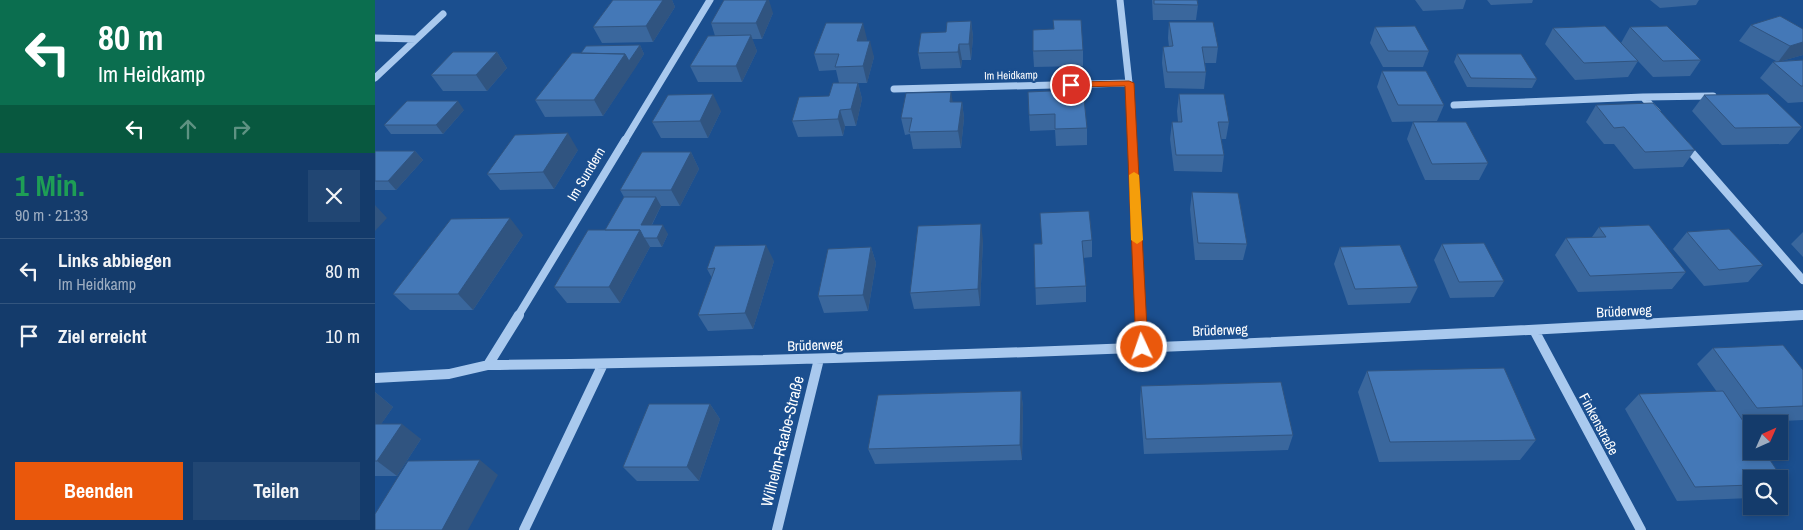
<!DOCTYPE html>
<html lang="de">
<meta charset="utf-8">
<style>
:root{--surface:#143b6b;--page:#214673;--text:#f1f3f6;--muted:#9dadc1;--line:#33557e;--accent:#ea580c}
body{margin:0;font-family:"Archivo Narrow",sans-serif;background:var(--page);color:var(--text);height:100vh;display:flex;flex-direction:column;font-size:19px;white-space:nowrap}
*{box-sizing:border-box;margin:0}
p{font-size:16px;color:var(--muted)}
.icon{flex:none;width:28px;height:28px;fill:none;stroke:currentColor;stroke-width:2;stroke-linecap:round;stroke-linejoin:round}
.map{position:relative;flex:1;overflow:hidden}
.drawer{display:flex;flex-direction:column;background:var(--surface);width:375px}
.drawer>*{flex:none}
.banner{background:#0b6e4f;color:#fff;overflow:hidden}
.needle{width:32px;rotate:45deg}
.fabs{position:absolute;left:1368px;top:415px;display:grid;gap:10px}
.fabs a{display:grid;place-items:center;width:45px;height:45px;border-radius:0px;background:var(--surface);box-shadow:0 2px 8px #0003,0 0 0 1px var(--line);font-size:25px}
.pin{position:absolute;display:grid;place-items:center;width:42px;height:42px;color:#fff;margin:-21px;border:2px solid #fff;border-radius:50%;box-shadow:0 1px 5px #0007}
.me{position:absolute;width:55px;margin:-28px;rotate:357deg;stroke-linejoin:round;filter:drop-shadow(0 0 4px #0008)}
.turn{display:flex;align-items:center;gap:18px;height:105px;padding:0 15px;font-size:22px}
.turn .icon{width:65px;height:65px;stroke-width:2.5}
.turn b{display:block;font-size:35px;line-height:42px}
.lanes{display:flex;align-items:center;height:48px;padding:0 15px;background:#0003;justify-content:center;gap:25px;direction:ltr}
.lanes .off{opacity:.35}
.round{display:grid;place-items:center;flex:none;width:52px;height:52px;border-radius:0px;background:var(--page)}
.overview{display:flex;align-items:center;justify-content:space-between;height:85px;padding:0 15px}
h1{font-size:30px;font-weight:700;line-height:38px;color:#1e9e55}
.button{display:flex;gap:10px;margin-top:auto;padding:10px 15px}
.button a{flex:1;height:58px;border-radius:0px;background:var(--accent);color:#fff;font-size:20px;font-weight:700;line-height:58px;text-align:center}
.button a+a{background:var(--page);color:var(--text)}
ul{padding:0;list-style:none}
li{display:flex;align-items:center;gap:15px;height:65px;padding:0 15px;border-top:1px solid var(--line)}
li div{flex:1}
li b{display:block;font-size:19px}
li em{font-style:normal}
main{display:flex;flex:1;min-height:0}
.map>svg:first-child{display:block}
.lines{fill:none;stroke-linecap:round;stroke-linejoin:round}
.minor-far2{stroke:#a9c9ee;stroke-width:7}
.minor-far1{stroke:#a9c9ee;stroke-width:8}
.minor{stroke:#a9c9ee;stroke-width:10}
.wall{fill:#3a679d}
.shaded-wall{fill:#305480}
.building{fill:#4478b7;stroke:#305480}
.route{fill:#ea580c;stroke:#983908}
.slow{fill:#f59e0b}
.labels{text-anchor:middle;stroke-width:5;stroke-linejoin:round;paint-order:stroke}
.far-street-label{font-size:11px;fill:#fff;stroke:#1b4f8f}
.street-label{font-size:14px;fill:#fff;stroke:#1b4f8f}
.near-street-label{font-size:16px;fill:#fff;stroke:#1b4f8f}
</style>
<main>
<section class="drawer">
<div class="banner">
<div class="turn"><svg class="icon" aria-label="left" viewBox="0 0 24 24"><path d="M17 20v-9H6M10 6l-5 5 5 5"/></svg><div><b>80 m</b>Im Heidkamp</div></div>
<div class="lanes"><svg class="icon" aria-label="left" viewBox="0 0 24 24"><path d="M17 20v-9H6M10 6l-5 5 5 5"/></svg><svg class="icon off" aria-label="ahead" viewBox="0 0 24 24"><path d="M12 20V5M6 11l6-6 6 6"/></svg><svg class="icon off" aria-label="right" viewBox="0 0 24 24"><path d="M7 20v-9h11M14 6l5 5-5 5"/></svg></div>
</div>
<div class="overview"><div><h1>1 Min.</h1><p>90 m · 21:33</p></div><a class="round"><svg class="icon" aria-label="close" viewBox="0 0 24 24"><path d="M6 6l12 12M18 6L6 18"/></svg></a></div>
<ul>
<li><svg class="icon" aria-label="left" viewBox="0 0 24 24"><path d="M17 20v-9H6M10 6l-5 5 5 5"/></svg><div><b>Links abbiegen</b><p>Im Heidkamp</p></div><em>80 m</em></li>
<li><svg class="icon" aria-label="arrive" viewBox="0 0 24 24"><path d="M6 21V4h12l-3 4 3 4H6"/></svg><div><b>Ziel erreicht</b></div><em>10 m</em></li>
</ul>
<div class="button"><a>Beenden</a><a>Teilen</a></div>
</section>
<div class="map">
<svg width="1428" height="530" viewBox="0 0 1428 530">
<rect width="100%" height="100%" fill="#1b4f8f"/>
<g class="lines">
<path class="minor-far2" d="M745,0L754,83L757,142
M0,38L41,39
M0,78L68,14
M519,89L754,83
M1268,97L1338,96
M1079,105L1268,97L1282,112
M249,142L335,0"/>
<path class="minor-far1" d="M757,140L765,316
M1310,145L1428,280
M143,316L250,140
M1414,316L1428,315"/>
<path class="minor" d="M765,315L767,347
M1159,330L1266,530
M113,365L144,315
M0,378L74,374L113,365C552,360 990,340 1428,315
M149,530L228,364
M402,530L444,359"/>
</g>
<path class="wall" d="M238,0H297L300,7L278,42L227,43L218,27Z
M777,0H822L823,5L821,20H778Z
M1040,0H1091L1088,9L1048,11Z
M1112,0H1158L1157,3L1116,5Z
M1275,0H1324L1321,5L1285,8Z
M398,13L387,39H377L382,51L367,82H323L315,66L340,36L336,23Z
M596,21L598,37L596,60H587L586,68L546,69L543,53L571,32Z
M794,22L843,47L841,63H830L831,72L829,89L790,88L787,63L788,47H794L793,38Z
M1376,25L1428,29V55L1406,61L1428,60V102L1413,103L1385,78L1398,62L1401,61L1364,41Z
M1000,27L1054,51L1048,67H1008L995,43Z
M1255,27L1326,60L1315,76L1278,77L1263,61L1253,77L1200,80L1170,44L1178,28L1246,43Z
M492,39L491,41L499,57L492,83H483L487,99L481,126H470L468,136L423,137L417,121L454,96L464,83L461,70L444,71L439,54Z
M265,45L269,54L228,116L170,117L160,100L206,53Z
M708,50V66L659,67L658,51Z
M122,52L132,68L112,91H68L56,75Z
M1082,54L1162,79L1157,88L1092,87L1079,62Z
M1007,71L1069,105L1062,121L1017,122L1002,87Z
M804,94L854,122L851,139H846L849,155L847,172L799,171L795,139L797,122H803L802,111Z
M1329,95L1427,127L1413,144L1347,145L1317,111Z
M696,99L712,128V145L681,146L680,130L655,131L654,115Z
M578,102H587L589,118L586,148L538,149L535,134L530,135L526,118Z
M1221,105L1320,150L1308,167L1259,169L1239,144H1229L1211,122Z
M89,110L68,134H16L9,125Z
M346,111L333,138H286L277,122Z
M1038,122L1113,163L1104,180H1050L1032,139Z
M203,150L179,189L125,190L112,174Z
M0,151H40L48,160L21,190H0Z
M316,152L324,169L305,206H286L277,225L293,234L287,247H275L245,303H192L179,287L230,230L249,197L245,190Z
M817,192L872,244L868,260H820L815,209Z
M1224,227L1311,272L1297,289L1203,292L1180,255L1191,238L1217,237Z
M1312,232L1388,265L1373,282L1329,286L1298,249Z
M1428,232V257L1416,244Z
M148,235L98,310H35L18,294Z
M608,240L605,306L539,309L535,293Z
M717,240V257L708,258L711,286V302L661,305L659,244Z
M1067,244L1129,281L1119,297L1075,298L1059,260Z
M496,247L501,263L493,311L449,313L443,296Z
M965,247L1043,287L1035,303L973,305L959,264Z
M399,261L378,329L333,331L323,315L337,278L332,269Z
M1338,348L1428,370V420L1370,423L1411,484L1404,489V479H1376V498L1302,501L1250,409L1264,394L1342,392L1322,364Z
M992,371L1161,440L1145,460L1004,462L983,392Z
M766,386L918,435L913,450L769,454L765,401Z
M646,391L648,407L647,460L500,464L493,449Z
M0,392L18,407L6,424L46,439L22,476H0Z
M335,404L345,419L324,481H262L248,467Z"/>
<path class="shaded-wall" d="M288,0H297L300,7L278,42L271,26Z
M392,0H394L398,13L387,39L381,23Z
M596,21L598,37L596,60L594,44Z
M488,23L492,39L486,57L482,41Z
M376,35L382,51L367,82L361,66Z
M495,41L499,57L492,83L488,66Z
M1428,42V55L1403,62L1415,46Z
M584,44L587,60L586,68L583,52Z
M265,45L269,54L259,70L254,61Z
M122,52L132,68L112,91L101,75Z
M250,54L259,70L228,116L219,100Z
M483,83L487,99L481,126L476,109Z
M576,92L579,108L575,102Z
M338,94L346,111L333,138L325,121Z
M83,101L89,110L68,134L61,125Z
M587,102L589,118L586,148L583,131Z
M465,110L470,126L468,136L463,119Z
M193,133L203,150L179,189L168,172Z
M40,151L48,160L21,190L13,181Z
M316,152L324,169L305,206L296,190Z
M281,197L286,206L272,234L266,225Z
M0,205L12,218L0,231Z
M135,218L148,235L98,310L83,294Z
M606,224L608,240L605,306L603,289Z
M288,225L293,234L287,247L282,238Z
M265,230L275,247L245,303L234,287Z
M391,245L399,261L378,329L370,313Z
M496,247L501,263L493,311L488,295Z
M646,391L648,407L647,460L645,445Z
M0,392L18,407L0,433Z
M335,404L345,419L324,481L312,467Z
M27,424L46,439L22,476L2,461Z
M105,460L123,475L93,530H67Z"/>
<path class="building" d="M238,0H288L271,26L218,27Z
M349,0H392L381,23H336Z
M779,0H822L823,5L779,4Z
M1405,16L1428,29V42L1415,46L1376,25Z
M678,20H706L708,50L658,51V30L679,29Z
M596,21L594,44H584L583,52L543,53L546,33L571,32L572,22Z
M794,22H838L843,47H827L831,72H792L788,47L798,46Z
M451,23H488L482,41H495L488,66L460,67L464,54H439Z
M1040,26L1054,51H1013L1000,27Z
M1230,26L1263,61L1209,63L1178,28Z
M1292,26L1326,60L1288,61L1255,27Z
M376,35L361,66H315L333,36Z
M265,45L254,61L250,54L206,53L211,46Z
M78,52H122L101,75H56Z
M197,53L250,54L219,100H160Z
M1082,54H1146L1162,79L1096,78Z
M1428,60V86H1426L1398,62Z
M1007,71H1051L1069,105H1023Z
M458,83H483L476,109L465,110L463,119L417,121L424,97L454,96Z
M696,90V99H709L712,128L680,129V114L654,115L653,92Z
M576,92L575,102H587L583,131L534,132L537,118H526L531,93Z
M338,94L325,121L277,122L293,95Z
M804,94H849L854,122H843L849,155H801L797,122H807Z
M1393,94L1427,127L1360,128L1329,95Z
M32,101H83L61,125H9Z
M1278,103L1320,150L1270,152L1249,127L1239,128L1221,105Z
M1038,122H1091L1113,163L1057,164Z
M193,133L168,172L112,174L140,135Z
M0,151H40L13,181H0Z
M267,152H316L296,190H245Z
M817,192L863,193L872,244L823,243Z
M249,197H281L266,225H288L282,238H269L265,230H230Z
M714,211L717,240L707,241L711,286L660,288L659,244H667L665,213Z
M135,218L83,294H18L76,219Z
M606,224L603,289L535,293L543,226Z
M1274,225L1311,272L1215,276L1191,238L1231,237L1224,227Z
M1354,229L1388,265L1344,270L1312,232Z
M213,230H265L234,287H179Z
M1109,243L1129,281L1084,282L1067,244Z
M391,245L370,313L323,315L340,268L332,269L340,246Z
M1025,245L1043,287L980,289L965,247Z
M496,247L488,295L443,296L453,249Z
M1408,345L1428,370V406L1382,408L1338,348Z
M1129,368L1161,440L1015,442L992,371Z
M906,382L918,435L771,439L766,386Z
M646,391L645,445L493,449L503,395Z
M1348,391L1376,433V451H1389L1411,484H1404V479H1376V485L1320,487L1264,394Z
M274,404H335L312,467H248Z
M0,424H27L2,461H0Z
M105,460L67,530H0V514L33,461Z"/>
<path class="route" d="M754,81L759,83L773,347L772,351H763L761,347L750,86L696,87L691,85L696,82Z"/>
<path class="slow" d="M759,172L764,175L768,240L762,244L756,240L754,175Z"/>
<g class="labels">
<g class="far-street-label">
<text transform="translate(636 75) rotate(-1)" y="4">Im Heidkamp</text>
</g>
<g class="street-label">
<text transform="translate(211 174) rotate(-59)" y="5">Im Sundern</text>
<text transform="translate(1249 311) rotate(-3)" y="5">Brüderweg</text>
<text transform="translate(845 330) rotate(-2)" y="5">Brüderweg</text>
<text transform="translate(440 345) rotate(-2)" y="5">Brüderweg</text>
<text transform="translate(1224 424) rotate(62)" y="5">Finkenstraße</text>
</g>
<g class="near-street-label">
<text transform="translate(407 441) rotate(-76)" y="6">Wilhelm-Raabe-Straße</text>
</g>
</g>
</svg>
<div class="fabs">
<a><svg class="needle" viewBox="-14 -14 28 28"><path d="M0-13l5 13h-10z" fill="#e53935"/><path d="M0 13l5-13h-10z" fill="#9dadc1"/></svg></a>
<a><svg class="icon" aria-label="search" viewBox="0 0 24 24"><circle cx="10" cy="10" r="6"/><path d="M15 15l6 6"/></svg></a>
</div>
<div class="pin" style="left:696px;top:85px;background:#d93025"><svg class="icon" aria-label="arrive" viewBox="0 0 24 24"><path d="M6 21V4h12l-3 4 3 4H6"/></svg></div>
<svg class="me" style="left:767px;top:347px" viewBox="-20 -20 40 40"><circle r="17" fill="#ea580c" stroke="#fff" stroke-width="3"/><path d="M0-11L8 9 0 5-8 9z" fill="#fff"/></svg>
</div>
</main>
